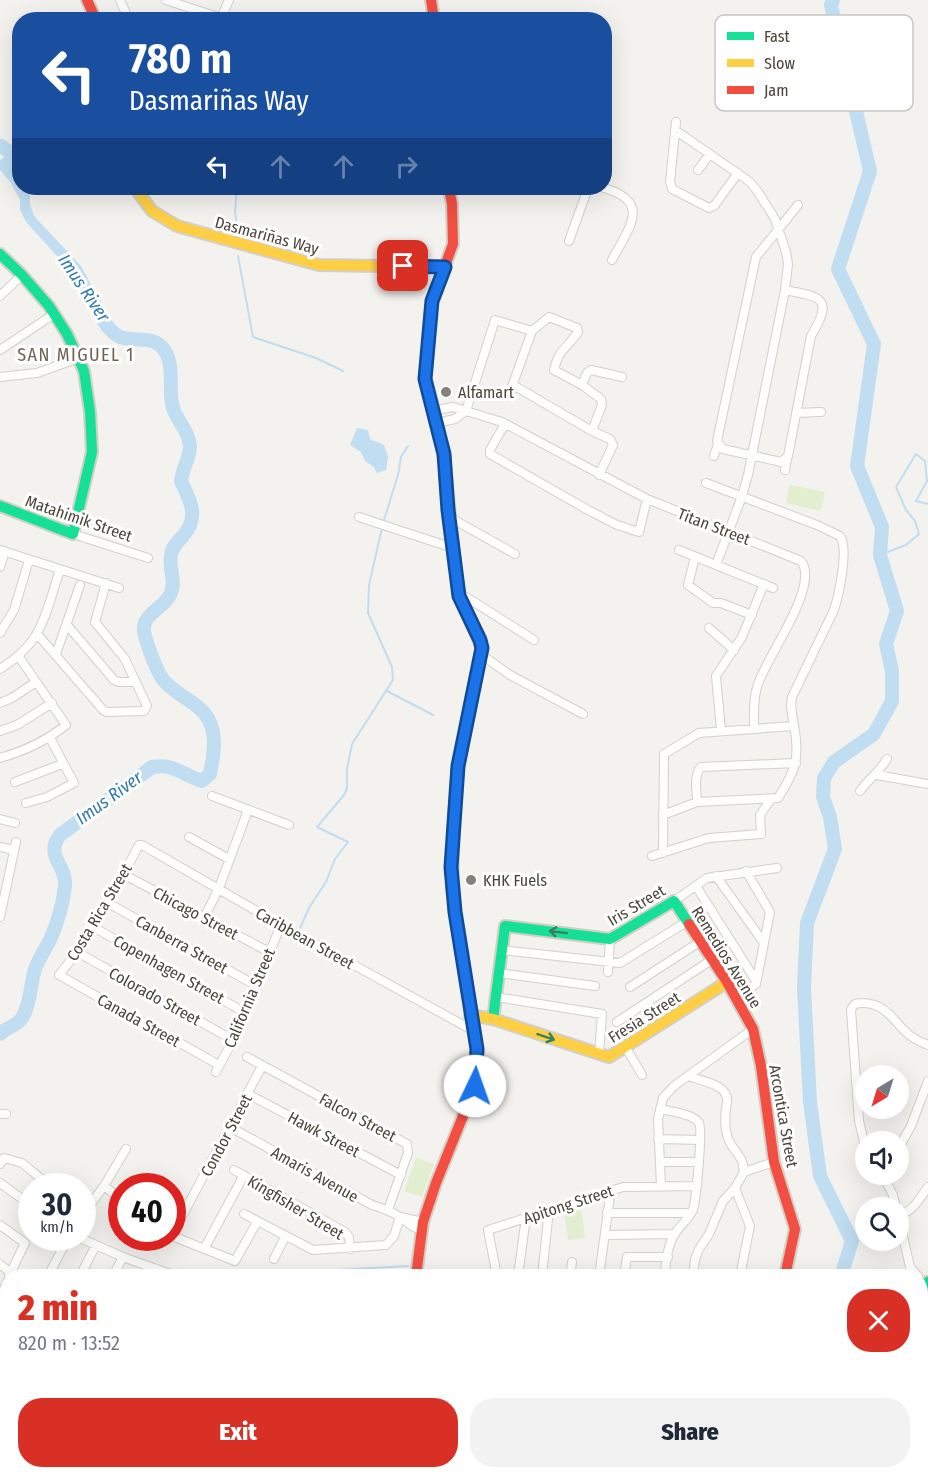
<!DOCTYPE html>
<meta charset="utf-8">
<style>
:root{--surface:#fff;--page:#f2f2f3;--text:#1f2937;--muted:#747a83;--accent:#d93025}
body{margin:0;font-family:"Fira Sans Condensed",sans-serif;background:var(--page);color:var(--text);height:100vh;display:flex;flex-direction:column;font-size:22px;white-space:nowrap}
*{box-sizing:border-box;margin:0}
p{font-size:20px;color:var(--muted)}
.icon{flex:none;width:33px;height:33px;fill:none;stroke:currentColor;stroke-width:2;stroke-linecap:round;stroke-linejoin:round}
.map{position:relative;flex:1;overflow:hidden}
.panel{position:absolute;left:0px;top:1269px;width:928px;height:210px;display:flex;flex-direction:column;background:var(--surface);border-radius:24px 24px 0 0;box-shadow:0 6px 24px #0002}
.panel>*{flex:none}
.guide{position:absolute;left:12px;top:12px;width:600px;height:183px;border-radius:24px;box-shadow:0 6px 24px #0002;background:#1a4fa0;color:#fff;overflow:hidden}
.needle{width:39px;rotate:218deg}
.fabs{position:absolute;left:855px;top:1065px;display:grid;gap:12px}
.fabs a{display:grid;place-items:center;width:54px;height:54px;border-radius:50%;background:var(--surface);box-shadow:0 6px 24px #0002;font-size:30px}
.speed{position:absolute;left:18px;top:1173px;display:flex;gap:12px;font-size:30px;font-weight:700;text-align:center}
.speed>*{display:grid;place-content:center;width:78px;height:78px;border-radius:50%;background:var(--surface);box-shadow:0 6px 24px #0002;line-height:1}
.speed small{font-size:15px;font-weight:400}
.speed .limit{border:9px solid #d22;background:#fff;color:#111}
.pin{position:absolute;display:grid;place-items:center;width:51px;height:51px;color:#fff;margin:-26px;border-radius:12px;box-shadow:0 3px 9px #0006}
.me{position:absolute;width:66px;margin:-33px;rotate:3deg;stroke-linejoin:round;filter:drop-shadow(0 0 4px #0008)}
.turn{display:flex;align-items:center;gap:21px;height:126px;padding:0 18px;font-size:27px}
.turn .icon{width:78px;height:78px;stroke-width:2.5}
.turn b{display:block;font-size:42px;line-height:51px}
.lanes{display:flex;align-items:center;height:57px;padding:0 18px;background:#0003;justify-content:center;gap:30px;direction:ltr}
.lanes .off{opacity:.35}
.round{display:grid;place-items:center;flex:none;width:63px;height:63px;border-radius:24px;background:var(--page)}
.headline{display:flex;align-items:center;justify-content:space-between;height:102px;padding:0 18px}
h1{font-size:36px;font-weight:800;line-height:45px;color:var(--accent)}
.cta{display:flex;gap:12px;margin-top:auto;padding:12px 18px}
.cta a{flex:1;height:69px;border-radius:24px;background:var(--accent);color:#fff;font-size:24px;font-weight:800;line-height:69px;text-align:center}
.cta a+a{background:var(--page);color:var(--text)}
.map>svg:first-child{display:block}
.green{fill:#e1eecf}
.water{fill:#c0ddf1}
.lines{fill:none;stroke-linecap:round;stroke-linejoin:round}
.stream{stroke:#c0ddf1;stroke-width:2}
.river{stroke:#c0ddf1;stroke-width:14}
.street-casing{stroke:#d2d0cb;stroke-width:10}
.fast-casing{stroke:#d3cfc5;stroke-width:14}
.slow-casing{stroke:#d3cfc5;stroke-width:14}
.jam-casing{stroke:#d3cfc5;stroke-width:14}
.street{stroke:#fdfdfc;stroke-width:8}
.fast{stroke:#16e098;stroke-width:10}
.slow{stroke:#ffcf43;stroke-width:10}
.jam{stroke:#f24e42;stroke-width:10}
.oneway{stroke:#36825f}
.route-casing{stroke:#114b97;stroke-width:15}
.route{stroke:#1a73e8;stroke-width:10}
.poi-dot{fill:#868178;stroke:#fff;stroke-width:2}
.labels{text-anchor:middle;stroke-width:6;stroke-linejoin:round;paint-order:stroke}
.street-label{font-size:16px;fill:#4b4439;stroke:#fff}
.poi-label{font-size:16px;fill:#4b4439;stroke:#fff;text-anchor:start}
.water-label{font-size:18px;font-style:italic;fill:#2e7ab2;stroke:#fff}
.neighbourhood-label{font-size:18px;letter-spacing:1.5px;fill:#6e6250;stroke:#fff}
.key{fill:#fff;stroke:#c9c7c4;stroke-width:1.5}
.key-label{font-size:16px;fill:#4b4439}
</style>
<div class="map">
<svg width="928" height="1479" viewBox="0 0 928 1479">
<rect width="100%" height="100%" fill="#f4f2ee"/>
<path class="green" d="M790,485L825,492L821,511L786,503Z
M416,1158L434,1164L422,1197L404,1191Z
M581,1209L585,1238L568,1240L564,1212Z"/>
<path class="water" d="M19,148L20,188H30V205L34,216L81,266L103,308L93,310L69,269L26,222L20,210V200L11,183L0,170V160Z
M357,428L368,430L370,439L384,445L388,457L386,470L377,473L374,467L365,461L361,452L350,445Z"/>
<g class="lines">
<path class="stream" d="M237,188L235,212L238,232
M238,256L253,337L316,358L343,371
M384,520L398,475L401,457L408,446
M880,555L906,545L919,534L915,521L906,510L896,487L916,454L925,461L927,481L916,501L928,504
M387,691L433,715
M300,928L310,906L326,882L335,859L348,842L317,827L344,795L347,788V769L352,744L393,680L392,667L368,613L369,585L382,528
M245,1276V1275L408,1266"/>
<path class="river" d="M833,0L831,5L870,171L838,269L874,344L857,466L882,527L880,555L897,611L886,644L892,671V701L874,734L834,762L824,778L823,797L830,817L835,849L807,923L804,988L810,1102L820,1176L852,1241L841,1276
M1,146L11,153L20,169
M0,1034C7,1027 17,1026 22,1018C31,1003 30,985 35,969C39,959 45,949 50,940C57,924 63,904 65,886C67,865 44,856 60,835L152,767C174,763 182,775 202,781L210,774C215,750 219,724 198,707C187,698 174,692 165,682C157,674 146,642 144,631C142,614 164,608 170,595C177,582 168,568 171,555C172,547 178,541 183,536C200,517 190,500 181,481C182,469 190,458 190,446C189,431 177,421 173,408C167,389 177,362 161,346C150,335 131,343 118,336C104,328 97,307 90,294
M857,1479L859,1472"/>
<defs>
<path id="street" d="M120,0L129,20
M166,0L221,18
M220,20L229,0
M676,122L670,182L672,189L709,208L714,206L738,173
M675,130L750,182L758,192L775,219L786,252L788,264L785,290L748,475L742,496L716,565
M698,170L710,154
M604,188C653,202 628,229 612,260
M569,241L588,188
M785,290C820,297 835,297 811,336L788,456L781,462L723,449L717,441L756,257L798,205
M0,296L22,275
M0,350L54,314
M0,377L37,373L79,358
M513,385L592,431L610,439L613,445L599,475
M582,385L587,373L591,370L622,377
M510,392L532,331L549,317L577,328L578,332C567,349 559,348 554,370L582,385L601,399L602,405L592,431
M432,411L453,407L502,422L647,499L801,561C821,586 764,660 757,687C753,700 754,715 754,729
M796,413L821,412
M436,423L455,419L466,411L495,320L532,331
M505,424L490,450V454L588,510L617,525L639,532L647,499
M714,456L718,444
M785,470L787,458
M359,517L453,548
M449,517L515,554
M73,534L148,558
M0,550L119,588
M679,550L773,588
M695,557L688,585L713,603H721L752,615
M0,567L5,551
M458,592L534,640
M67,625L114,680L119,682H136
M709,628L734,650
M0,633L14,610L29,560
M38,635L103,710L107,712L144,711L147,706L125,659L95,622L106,583
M56,654L80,585
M482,655L510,675L583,714
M0,669C44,642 44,616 60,570
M0,703L12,698L36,682
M721,730L716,676L742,637L764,584
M0,731L17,725L52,703
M0,758C25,751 46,741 66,725L19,657
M877,775L928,784
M15,782L62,764
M860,791C869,779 879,772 887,759
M212,796L289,825
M697,802C697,791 693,776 701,767L796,763
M26,803L47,797L74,783L50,738
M663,815L697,802L778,798C796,770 800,759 794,725C792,714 790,708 792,697L834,610C839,595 849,548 840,536L817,525L706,483
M0,819L15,823
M189,837L229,859
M0,847L14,850
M663,853L664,754L699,733L794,726
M652,856L709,838L761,834L760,815L771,799
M123,874L269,952
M716,876L764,943
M696,886L756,981
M674,901L707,878L777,868
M108,903L255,985
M0,917L16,842
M204,918L219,888L248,810
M93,927L244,1012
M502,950L620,963L688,921
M77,952L233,1040
M608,972L610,939
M499,973L595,986
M630,987L701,941
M496,997L602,1014L599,1054
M737,998L756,984L770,912L746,871
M617,1022L713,959
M626,1048L642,1075
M247,1057L407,1144L408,1153L388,1210
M219,1065L59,975L77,952L108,903L139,845H142L281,925L474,1031
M216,1072L233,1040L281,925
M688,1076C701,1081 729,1084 727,1102C725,1113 724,1124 727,1135C729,1145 736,1150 741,1159C743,1162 743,1168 744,1172L735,1188L723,1201L709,1234L699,1249L695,1259L693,1276
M248,1094L401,1175
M660,1109C669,1111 694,1114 699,1123C703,1131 696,1200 693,1210C689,1218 681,1225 676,1232C668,1243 665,1263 665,1276
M0,1114H6
M230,1127L372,1205C382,1208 391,1211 400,1217C408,1223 411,1227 421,1230
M658,1139L700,1140
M898,1149L911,1126L928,1081
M866,1150L859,1121L851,1010C854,1004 855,1003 862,1003C885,1003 892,1019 907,1033C913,1039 921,1042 928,1045
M661,1162H698
M0,1164L4,1158L22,1163L50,1186
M234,1170L345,1232L349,1237L350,1249
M744,1172L774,1162
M882,1174L893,1195L896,1208
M0,1183L32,1206
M61,1186L64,1183
M104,1186L122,1200
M661,1186L658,1119L663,1098L674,1086L753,1029
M735,1188L750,1226L740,1276
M607,1213H691
M244,1214L313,1250L386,1245L394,1236L400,1217
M898,1215L910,1267L918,1276
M899,1215C914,1211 919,1199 928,1187
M82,1216L104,1186L126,1149
M400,1217L423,1222
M0,1225L25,1243L9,1276
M172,1235L262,1066
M605,1235L674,1234
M172,1236L235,1261L257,1222
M80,1238L123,1257L176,1276
M204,1249L244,1175
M274,1259L285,1237
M0,1264L11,1273
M48,1276L68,1238
M80,1276L96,1245
M113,1276L123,1257
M152,1276L157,1269
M497,1276L488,1230L623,1187L697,1186
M518,1276L526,1217
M542,1276L549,1210
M570,1276L572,1262
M599,1276L611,1190
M624,1276L627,1257H668
M0,1297L8,1281
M8,1354L1,1367L8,1374
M921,1356H928
M921,1403L928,1368
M0,1411L8,1418
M0,1456L8,1463
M330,1472L340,1479
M593,1472L619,1479
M746,1472L764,1478
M481,1476L482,1472
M17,1479L20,1472
M904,1479L906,1472"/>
<path id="fast" d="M0,254L22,275L49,306L67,334L84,371L90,412L92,452L73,534L0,506
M453,546L459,596L482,648L458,767L454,817
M493,1019L505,926L610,939L674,901L689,924
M921,1291L928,1282
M761,1479L767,1472
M773,1479L779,1472"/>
<path id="slow" d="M135,188L152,211L177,226L319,265L445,267
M470,1015L493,1019L609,1057L727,982
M921,1305L928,1297"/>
<path id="jam" d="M87,0L96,20
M431,0L434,20
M449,188L452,204L453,244L432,301L425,379L444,454L453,546
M689,924L727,982L753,1029L761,1066L774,1162L795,1229L785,1276
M416,1276L423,1222L436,1183L475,1086L477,1049L452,888L454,817
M298,1479L305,1472"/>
</defs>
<use href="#street" class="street-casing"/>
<use href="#fast" class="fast-casing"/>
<use href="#slow" class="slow-casing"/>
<use href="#jam" class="jam-casing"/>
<use href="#street" class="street"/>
<use href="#fast" class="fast"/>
<use href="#slow" class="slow"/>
<use href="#jam" class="jam"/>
</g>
<defs><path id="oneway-shaft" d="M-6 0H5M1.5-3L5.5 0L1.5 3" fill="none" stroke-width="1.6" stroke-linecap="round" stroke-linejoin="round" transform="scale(1.5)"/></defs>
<g class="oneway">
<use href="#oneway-shaft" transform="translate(558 932) rotate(-173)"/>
<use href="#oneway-shaft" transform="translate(546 1037) rotate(19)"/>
</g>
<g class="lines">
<defs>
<path id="route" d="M403,266L445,267L432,301L425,379L444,454L448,510L459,596L480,640L482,648L458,766L451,867L455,912L477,1049L475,1086"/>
</defs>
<use href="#route" class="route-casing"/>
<use href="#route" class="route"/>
</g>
<g class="poi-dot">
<circle cx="446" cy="392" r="6"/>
<circle cx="471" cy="880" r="6"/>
</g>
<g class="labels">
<g class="street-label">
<text transform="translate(267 235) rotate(15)" y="6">Dasmariñas Way</text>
<text transform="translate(79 518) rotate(19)" y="6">Matahimik Street</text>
<text transform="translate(714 526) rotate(21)" y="6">Titan Street</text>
<text transform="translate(636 905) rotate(-31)" y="6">Iris Street</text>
<text transform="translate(99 912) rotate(-59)" y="6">Costa Rica Street</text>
<text transform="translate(196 913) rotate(28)" y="6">Chicago Street</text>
<text transform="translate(305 938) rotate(29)" y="6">Caribbean Street</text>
<text transform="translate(182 944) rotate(29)" y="6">Canberra Street</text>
<text transform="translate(727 957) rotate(58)" y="6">Remedios Avenue</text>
<text transform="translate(169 969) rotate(29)" y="6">Copenhagen Street</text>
<text transform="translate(155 996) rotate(29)" y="6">Colorado Street</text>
<text transform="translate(249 998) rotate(-67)" y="6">California Street</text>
<text transform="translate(644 1017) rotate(-32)" y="6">Fresia Street</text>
<text transform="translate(139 1020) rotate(29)" y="6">Canada Street</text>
<text transform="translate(784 1116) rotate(80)" y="6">Arcontica Street</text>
<text transform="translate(358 1117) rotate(28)" y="6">Falcon Street</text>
<text transform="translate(324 1134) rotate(28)" y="6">Hawk Street</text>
<text transform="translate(226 1135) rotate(-62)" y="6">Condor Street</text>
<text transform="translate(315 1174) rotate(29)" y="6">Amaris Avenue</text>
<text transform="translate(568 1204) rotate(-18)" y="6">Apitong Street</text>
<text transform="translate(296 1207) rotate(31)" y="6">Kingfisher Street</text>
</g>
<g class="poi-label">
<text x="458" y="398">Alfamart</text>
<text x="483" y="886">KHK Fuels</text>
</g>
<g class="water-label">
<text transform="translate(84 288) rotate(56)" y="6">Imus River</text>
<text transform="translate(109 798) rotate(-36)" y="6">Imus River</text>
</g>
<g class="neighbourhood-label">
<text x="76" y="361">SAN MIGUEL 1</text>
</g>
</g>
<rect x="715" y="15" width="198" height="96" rx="9" class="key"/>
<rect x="727" y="32" width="27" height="8" fill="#16e098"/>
<rect x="727" y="59" width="27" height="8" fill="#ffcf43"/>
<rect x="727" y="86" width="27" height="8" fill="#f24e42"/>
<g class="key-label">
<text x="764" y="42">Fast</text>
<text x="764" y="69">Slow</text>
<text x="764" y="96">Jam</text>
</g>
</svg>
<div class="fabs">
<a><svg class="needle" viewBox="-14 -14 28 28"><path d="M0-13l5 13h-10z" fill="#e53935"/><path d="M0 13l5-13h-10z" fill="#747a83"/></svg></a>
<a><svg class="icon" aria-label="sound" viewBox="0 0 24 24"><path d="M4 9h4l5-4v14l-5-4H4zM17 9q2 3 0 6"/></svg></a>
<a><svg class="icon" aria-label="search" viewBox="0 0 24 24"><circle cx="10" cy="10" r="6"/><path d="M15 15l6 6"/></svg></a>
</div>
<div class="speed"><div>30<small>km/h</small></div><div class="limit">40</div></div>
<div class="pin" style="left:403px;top:266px;background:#d93025"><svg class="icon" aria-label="arrive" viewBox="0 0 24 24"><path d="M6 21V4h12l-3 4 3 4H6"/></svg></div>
<svg class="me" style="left:475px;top:1086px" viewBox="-20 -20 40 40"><circle r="19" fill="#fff"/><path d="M0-13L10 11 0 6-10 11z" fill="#1a73e8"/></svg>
<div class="guide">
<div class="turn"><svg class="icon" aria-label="left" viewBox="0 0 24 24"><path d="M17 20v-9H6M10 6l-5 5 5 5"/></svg><div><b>780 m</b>Dasmariñas Way</div></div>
<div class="lanes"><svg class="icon" aria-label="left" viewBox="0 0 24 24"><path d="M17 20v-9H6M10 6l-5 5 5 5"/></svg><svg class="icon off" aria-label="ahead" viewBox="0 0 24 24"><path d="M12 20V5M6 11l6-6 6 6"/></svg><svg class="icon off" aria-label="ahead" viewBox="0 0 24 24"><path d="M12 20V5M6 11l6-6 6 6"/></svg><svg class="icon off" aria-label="right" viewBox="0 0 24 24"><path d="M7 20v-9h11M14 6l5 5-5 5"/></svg></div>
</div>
<section class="panel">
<div class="headline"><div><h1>2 min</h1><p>820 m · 13:52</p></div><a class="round" style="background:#d93025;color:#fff"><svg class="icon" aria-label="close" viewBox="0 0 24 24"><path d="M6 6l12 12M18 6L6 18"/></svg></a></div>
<div class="cta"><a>Exit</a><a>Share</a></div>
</section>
</div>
